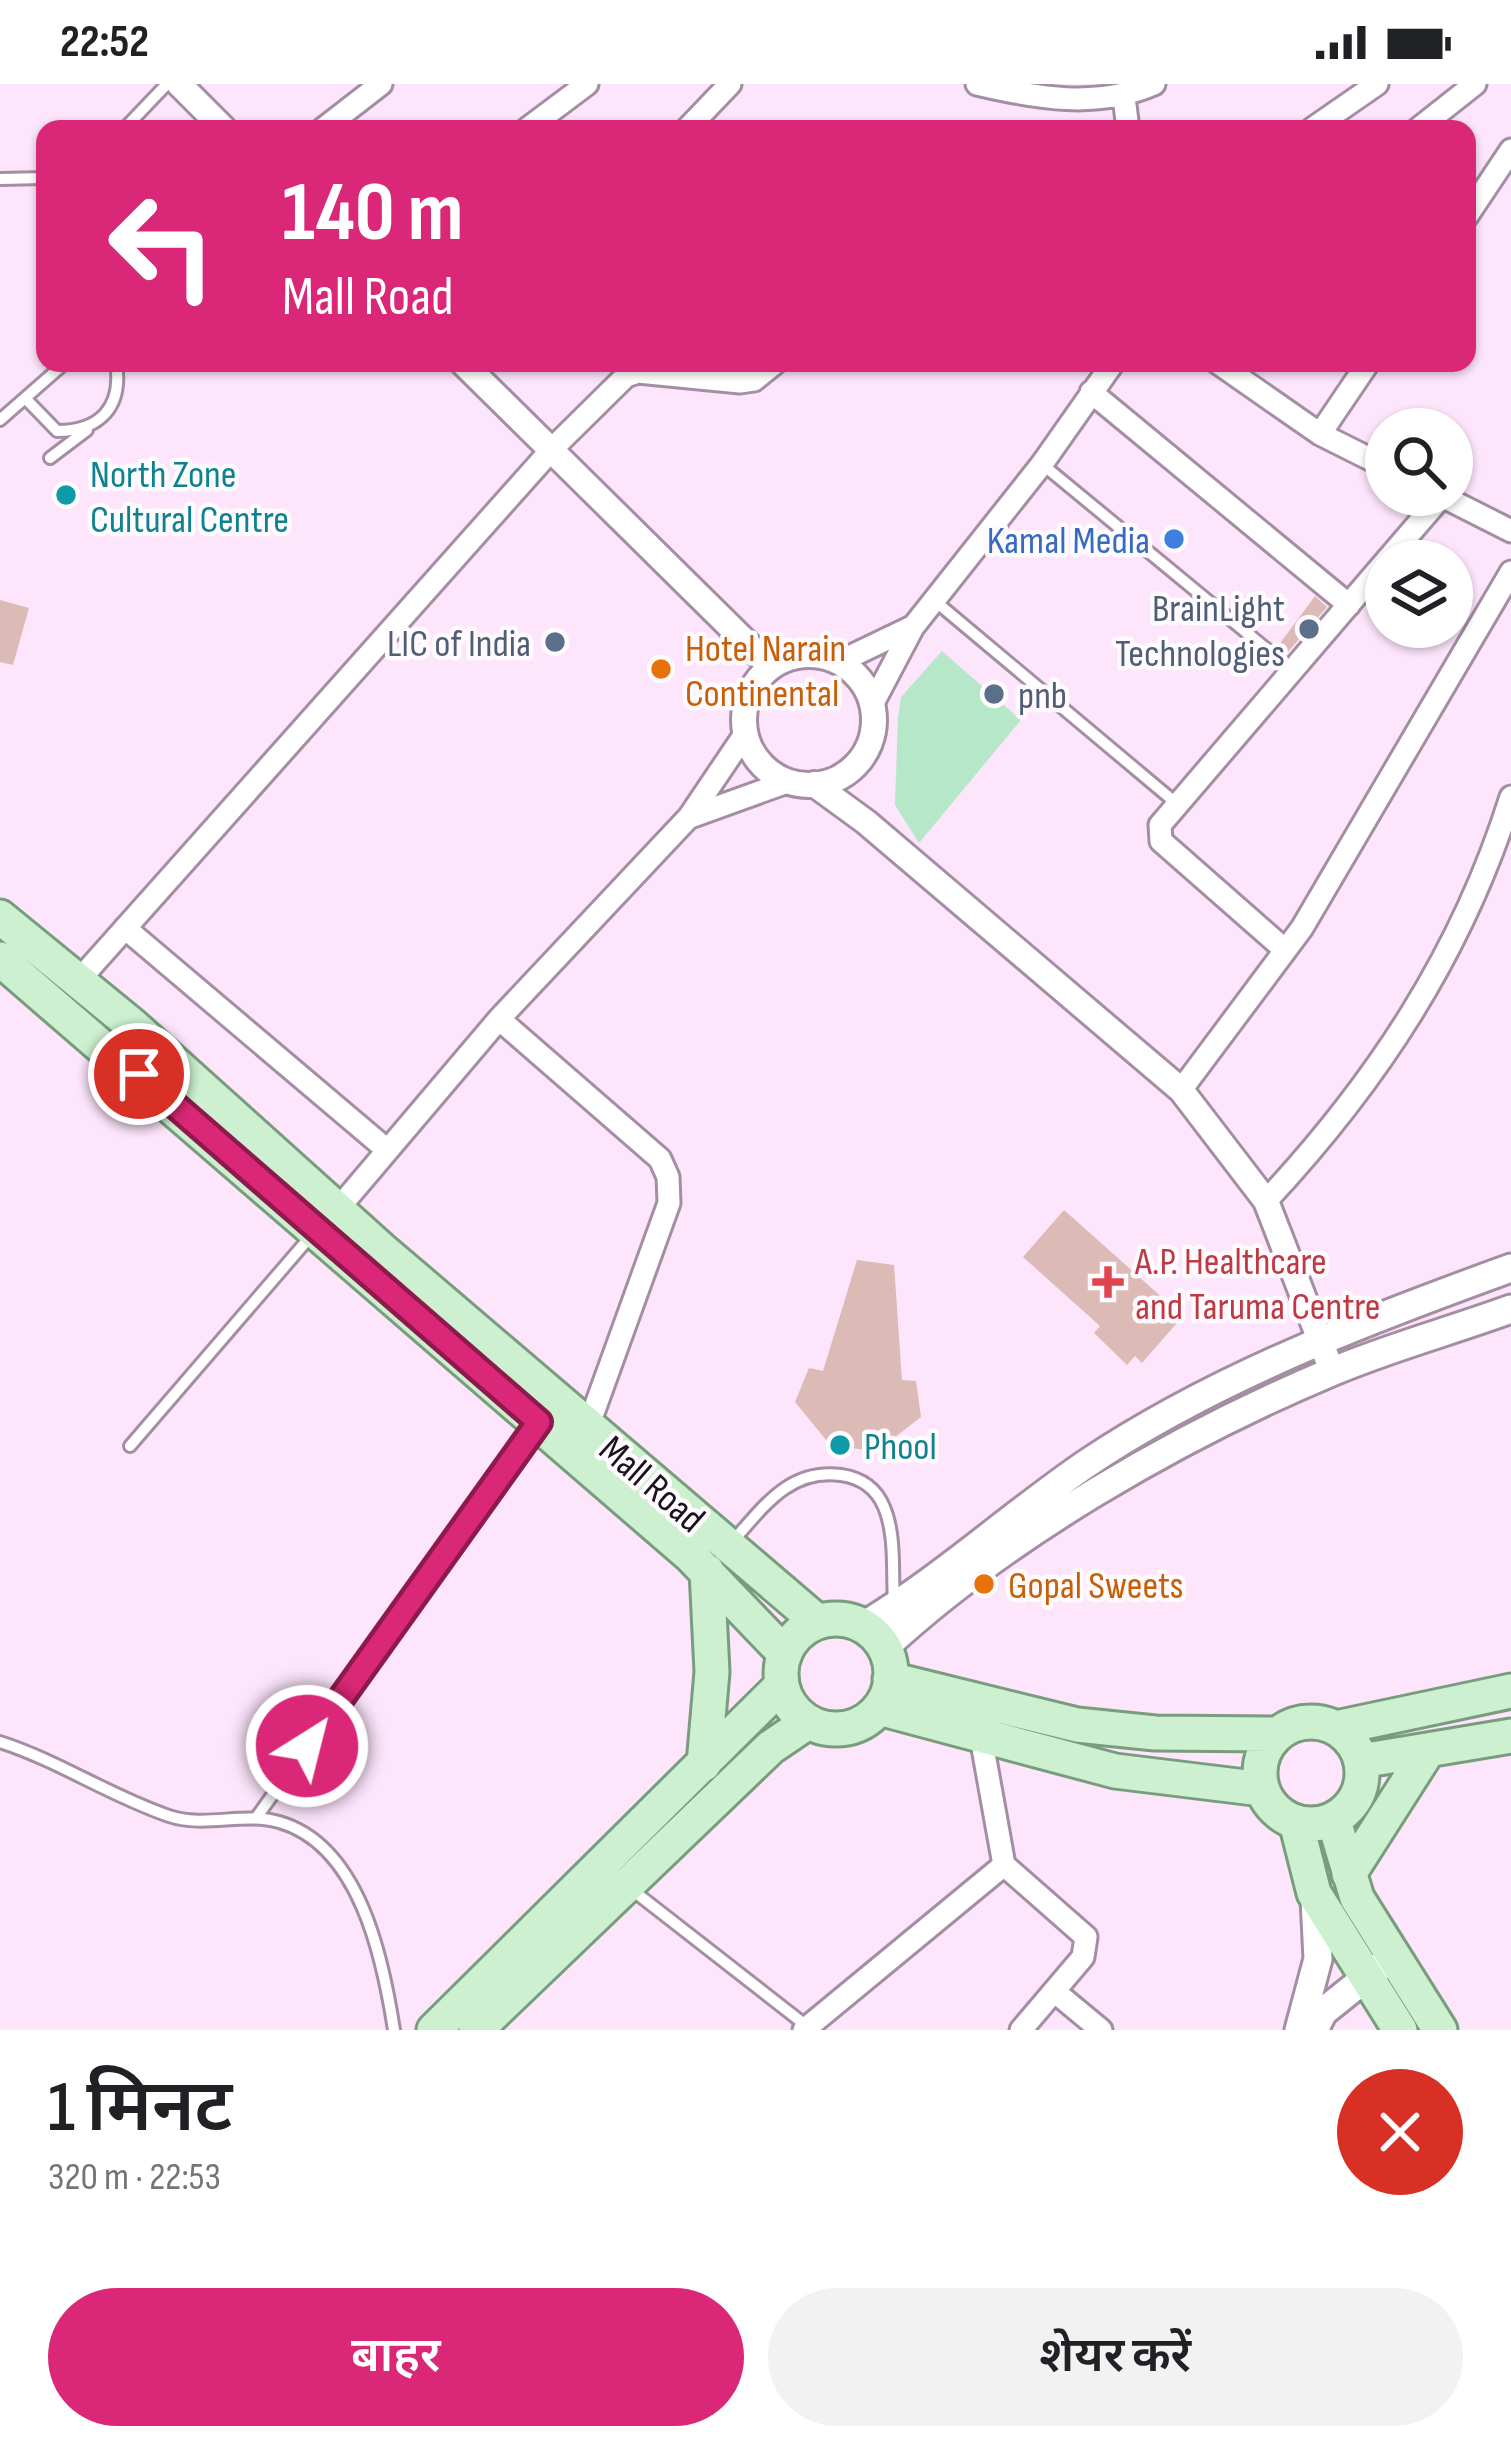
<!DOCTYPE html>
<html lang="hi">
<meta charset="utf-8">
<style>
:root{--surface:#fff;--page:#f2f2f2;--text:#202124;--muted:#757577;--accent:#db2777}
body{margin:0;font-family:"Sofia Sans Condensed","Noto Sans Devanagari",sans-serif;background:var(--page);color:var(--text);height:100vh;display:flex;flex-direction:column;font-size:45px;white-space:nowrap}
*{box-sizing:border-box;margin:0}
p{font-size:39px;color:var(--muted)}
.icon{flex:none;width:66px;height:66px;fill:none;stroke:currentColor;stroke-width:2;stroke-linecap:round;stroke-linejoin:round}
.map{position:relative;height:1946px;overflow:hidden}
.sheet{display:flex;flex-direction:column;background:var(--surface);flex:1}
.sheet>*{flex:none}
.guide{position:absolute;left:36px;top:36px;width:1440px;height:252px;border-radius:24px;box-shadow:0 3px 9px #0004;background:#db2777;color:#fff;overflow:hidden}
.controls{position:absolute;left:1365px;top:324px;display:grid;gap:24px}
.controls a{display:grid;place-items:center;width:108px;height:108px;border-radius:50%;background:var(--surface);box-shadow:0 3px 9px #0004;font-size:60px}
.pin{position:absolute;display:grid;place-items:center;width:102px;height:102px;color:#fff;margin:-51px;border:6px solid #fff;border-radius:50%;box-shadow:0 3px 12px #0007}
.me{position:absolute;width:132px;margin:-66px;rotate:36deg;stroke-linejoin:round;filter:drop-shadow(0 0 9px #0008)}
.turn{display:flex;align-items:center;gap:42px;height:252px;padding:0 48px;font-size:54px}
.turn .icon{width:156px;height:156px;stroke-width:2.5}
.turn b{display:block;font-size:84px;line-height:102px}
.round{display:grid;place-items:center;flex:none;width:126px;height:126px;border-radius:63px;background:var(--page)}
.summary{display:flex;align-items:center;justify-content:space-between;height:204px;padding:0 48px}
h1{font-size:72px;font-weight:600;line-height:90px}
.action{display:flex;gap:24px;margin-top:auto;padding:24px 48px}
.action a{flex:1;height:138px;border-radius:72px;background:var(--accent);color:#fff;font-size:48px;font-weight:600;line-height:138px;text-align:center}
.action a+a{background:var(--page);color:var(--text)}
.status{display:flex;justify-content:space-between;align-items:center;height:84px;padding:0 60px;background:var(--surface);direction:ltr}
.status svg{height:33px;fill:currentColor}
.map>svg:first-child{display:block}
.green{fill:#b7e7c9}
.building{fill:#dcbab6}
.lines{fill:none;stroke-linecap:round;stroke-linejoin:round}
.service-casing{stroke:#a38ea3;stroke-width:16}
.minor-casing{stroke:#a38ea3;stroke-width:27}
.tertiary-casing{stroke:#a38ea3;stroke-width:30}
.secondary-casing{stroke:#a38ea3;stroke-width:33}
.primary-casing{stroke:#789c7c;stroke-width:39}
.service{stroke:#fff;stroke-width:10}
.minor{stroke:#fff;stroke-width:21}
.tertiary{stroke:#fff;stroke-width:24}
.secondary{stroke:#fff;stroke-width:27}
.primary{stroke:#ccf0d0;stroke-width:33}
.route-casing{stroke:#8e194d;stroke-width:30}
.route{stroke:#db2777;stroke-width:21}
.culture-dot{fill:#0f9aa8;stroke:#fefafe;stroke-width:4.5}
.shop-dot{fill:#3f7fe0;stroke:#fefafe;stroke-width:4.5}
.service-dot{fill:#5c6f8a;stroke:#fefafe;stroke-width:4.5}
.food-dot{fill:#e8710a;stroke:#fefafe;stroke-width:4.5}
.health-dot{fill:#e0444e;stroke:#fefafe;stroke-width:4.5}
.labels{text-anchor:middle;stroke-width:9;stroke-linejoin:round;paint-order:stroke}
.culture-label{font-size:39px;fill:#0d838f;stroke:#fefafe;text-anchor:start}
.shop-label{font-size:39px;fill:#366cbe;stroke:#fefafe;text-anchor:end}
.service-label{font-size:39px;fill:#4e5e75;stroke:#fefafe;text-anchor:end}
.food-label{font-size:39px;fill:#c56008;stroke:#fefafe;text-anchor:start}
.health-label{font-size:39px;fill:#be3a42;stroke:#fefafe;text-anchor:start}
.street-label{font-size:39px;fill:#1a121a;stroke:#fefafe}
</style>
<div class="status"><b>22:52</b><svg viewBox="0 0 49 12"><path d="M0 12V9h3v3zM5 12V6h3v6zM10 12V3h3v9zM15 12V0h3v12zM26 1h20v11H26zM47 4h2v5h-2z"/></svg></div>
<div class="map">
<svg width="1511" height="1946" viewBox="0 0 1511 1946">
<rect width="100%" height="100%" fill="#fde5fc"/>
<path class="green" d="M942,567L1021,636L919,759L895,721L898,634L901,613Z"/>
<path class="building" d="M1315,512L1327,523L1287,569L1278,562Z
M0,516L29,524L13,581L0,578Z
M1064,1126L1183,1232L1142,1279L1135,1272L1127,1281L1094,1249L1100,1242L1023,1173Z
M857,1176L894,1181L902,1296L916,1297L921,1333L877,1367L831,1362L795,1318L809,1284L823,1287Z"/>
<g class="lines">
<defs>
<path id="service" d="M124,45L167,0
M0,95L45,94
M25,314L57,347C100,347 123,323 116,279
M0,336L65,279
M50,374L87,346
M1042,380L1292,586
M935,517L1176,719
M130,1362L310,1153
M733,1457C764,1422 790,1384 841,1391C862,1394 876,1404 884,1423C896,1451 892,1489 894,1518
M0,1658C59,1677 110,1712 169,1732C205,1744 243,1728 279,1738C360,1761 383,1875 394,1946
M256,1734L534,1346
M631,1805L808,1943"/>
<path id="minor" d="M977,0C1036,14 1097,25 1154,0
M1124,13L1128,45
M323,45L381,0
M527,45L587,0
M687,45L730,0
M1312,45L1377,0
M1418,45L1475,0
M1467,132L1511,66
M1218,279L1320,350L1386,383
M1091,308L1349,521
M1320,350L1368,279
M1440,411L1511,447
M1386,477L1442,412
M839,578L912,543
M873,619L913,543L1042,380L1113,279
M690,733L787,698
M125,844L386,1065
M1285,866L1161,757L1160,741L1386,477
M79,896L553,364L626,292L638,288L740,298L754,296L775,279
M499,935L660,1075L668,1093L669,1119L588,1343
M1181,1006L1302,844L1511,488
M1266,1117C1377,998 1462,869 1511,713
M337,1126L499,935L689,733L745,650
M981,1653L1004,1781L1086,1853L1083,1873L1021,1946
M1054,1907L1101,1946
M804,1946L1004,1781"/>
<path id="tertiary" d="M179,0L224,45
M463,279L771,583
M744 636a65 65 0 1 1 130 0a65 65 0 1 1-130 0Z
M814,700L866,738L1181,1006L1266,1117L1332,1287"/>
<path id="secondary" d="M863,1542C942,1495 1010,1432 1086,1380C1216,1293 1365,1237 1511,1184
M884,1564C1005,1452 1177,1353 1329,1289C1387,1264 1451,1247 1511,1225
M1299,1946L1318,1875L1315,1815
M1314,1946L1323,1928L1383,1880"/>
<path id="primary" d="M0,833L132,941L381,1165L818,1538
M0,875L691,1472L785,1570
M781 1590a55 55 0 1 1 110 0a55 55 0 1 1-110 0Z
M890,1595L1077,1641L1155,1649L1278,1650
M879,1624L1115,1687L1262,1705
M1260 1689a51 51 0 1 1 102 0a51 51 0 1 1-102 0Z
M1336,1644L1511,1607
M1361,1677L1511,1652
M704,1680L712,1588L707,1487
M1334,1737L1357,1814L1440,1946
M1296,1738L1314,1809L1400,1946
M1349,1790L1427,1668
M434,1946L782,1601
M476,1946L771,1663L808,1638"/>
</defs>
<use href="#service" class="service-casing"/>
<use href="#minor" class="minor-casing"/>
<use href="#tertiary" class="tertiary-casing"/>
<use href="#secondary" class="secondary-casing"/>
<use href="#primary" class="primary-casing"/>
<use href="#service" class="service"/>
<use href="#minor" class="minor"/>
<use href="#tertiary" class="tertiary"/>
<use href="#secondary" class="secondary"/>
<use href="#primary" class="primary"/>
</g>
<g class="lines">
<defs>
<path id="route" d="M139,990L539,1338L307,1662"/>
</defs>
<use href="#route" class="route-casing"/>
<use href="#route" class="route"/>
</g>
<g class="culture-dot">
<circle cx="66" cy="411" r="12"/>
<circle cx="840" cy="1361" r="12"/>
</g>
<circle class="shop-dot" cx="1174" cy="455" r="12"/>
<g class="service-dot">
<circle cx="1309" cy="545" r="12"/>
<circle cx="555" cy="558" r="12"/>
<circle cx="994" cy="610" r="12"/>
</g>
<g class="food-dot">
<circle cx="661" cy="585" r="12"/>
<circle cx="984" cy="1500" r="12"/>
</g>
<path class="health-dot" d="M1102 1180h12v12h12v12h-12v12h-12v-12h-12v-12h12z"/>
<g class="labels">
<g class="culture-label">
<text x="90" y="403">North Zone<tspan x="90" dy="45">Cultural Centre</tspan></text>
<text x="864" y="1375">Phool</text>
</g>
<g class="shop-label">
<text x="1150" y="469">Kamal Media</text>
</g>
<g class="service-label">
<text x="1285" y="537">BrainLight<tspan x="1285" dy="45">Technologies</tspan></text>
<text x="531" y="572">LIC of India</text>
<text x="1018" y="624" text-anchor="start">pnb</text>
</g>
<g class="food-label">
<text x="685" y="577">Hotel Narain<tspan x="685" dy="45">Continental</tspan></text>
<text x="1008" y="1514">Gopal Sweets</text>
</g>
<g class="health-label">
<text x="1135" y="1190">A.P. Healthcare<tspan x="1135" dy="45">and Taruma Centre</tspan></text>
</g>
<g class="street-label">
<text transform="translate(653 1399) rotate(41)" y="14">Mall Road</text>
</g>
</g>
</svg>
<div class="controls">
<a><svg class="icon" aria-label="search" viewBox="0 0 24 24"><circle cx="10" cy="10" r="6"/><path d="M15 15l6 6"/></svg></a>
<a><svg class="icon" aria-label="layers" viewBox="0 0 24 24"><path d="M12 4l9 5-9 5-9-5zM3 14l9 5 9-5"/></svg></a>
</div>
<div class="pin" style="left:139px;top:990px;background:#d93025"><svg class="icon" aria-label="arrive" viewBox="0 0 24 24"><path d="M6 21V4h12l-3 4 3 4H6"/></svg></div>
<svg class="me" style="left:307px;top:1662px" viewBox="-20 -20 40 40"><circle r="17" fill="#db2777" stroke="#fff" stroke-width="3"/><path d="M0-11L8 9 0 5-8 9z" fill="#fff"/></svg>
<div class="guide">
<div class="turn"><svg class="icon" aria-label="left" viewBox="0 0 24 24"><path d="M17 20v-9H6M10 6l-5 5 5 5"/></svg><div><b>140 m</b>Mall Road</div></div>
</div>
</div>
<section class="sheet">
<div class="summary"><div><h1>1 मिनट</h1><p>320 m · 22:53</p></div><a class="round" style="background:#d93025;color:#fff"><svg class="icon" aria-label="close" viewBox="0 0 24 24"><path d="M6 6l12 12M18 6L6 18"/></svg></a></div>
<div class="action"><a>बाहर</a><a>शेयर करें</a></div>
</section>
